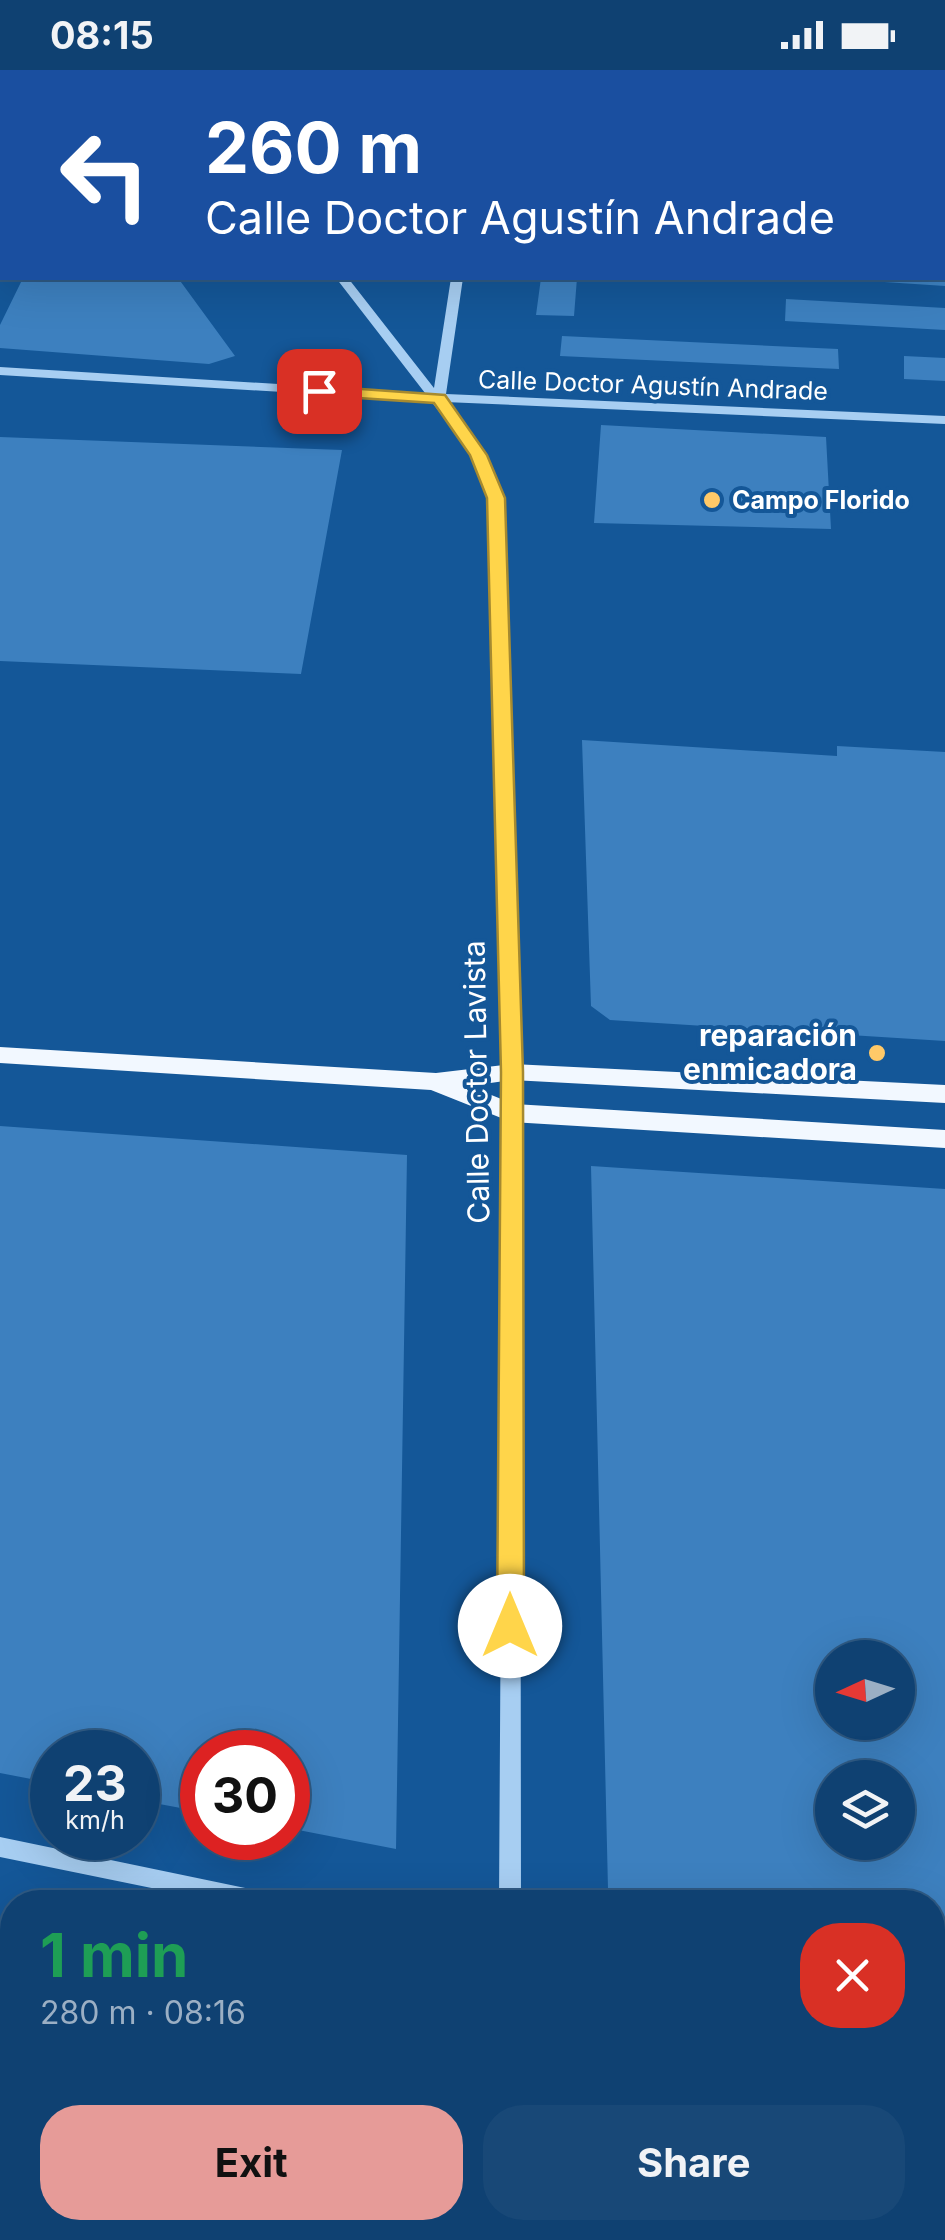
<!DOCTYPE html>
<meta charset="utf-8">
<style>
:root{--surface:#0f4172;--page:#184877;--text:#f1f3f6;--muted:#9bafc4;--line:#2f5a84;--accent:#e69b98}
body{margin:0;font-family:Inter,sans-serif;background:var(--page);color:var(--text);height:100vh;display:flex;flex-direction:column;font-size:38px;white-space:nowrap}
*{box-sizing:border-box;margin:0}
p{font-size:32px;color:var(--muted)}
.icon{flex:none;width:55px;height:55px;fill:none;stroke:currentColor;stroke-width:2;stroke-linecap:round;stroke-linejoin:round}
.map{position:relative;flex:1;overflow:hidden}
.sheet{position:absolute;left:0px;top:1820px;width:945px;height:350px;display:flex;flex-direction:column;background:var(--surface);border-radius:40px 40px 0 0;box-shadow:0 10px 40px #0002,0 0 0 2px var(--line)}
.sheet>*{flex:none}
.guide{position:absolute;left:0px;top:0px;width:945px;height:210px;box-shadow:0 10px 40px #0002,0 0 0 2px var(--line);background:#1a4fa0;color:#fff;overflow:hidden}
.needle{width:65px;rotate:266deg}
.fabs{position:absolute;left:815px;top:1570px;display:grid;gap:20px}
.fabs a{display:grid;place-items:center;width:100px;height:100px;border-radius:50%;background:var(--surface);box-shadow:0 10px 40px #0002,0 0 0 2px var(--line);font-size:50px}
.speed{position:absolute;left:30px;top:1660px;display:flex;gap:20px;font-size:50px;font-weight:700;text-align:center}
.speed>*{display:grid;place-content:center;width:130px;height:130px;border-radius:50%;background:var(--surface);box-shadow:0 10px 40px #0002,0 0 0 2px var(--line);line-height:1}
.speed small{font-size:25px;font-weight:400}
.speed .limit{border:15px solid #d22;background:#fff;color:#111}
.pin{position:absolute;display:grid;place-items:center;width:85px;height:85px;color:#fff;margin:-42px;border-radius:20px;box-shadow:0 5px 15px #0006}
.me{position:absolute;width:110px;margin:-55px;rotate:0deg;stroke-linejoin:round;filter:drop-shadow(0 0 8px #0008)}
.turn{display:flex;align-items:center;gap:35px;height:210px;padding:0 40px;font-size:45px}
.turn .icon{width:130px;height:130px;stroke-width:2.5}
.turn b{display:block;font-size:70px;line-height:85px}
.round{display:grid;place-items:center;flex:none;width:105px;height:105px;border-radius:40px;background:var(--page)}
.overview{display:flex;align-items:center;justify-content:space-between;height:170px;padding:0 40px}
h1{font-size:60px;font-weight:700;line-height:75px;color:#1e9e55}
.action{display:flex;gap:20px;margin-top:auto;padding:20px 40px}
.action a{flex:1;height:115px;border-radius:40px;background:var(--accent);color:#111;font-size:40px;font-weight:700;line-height:115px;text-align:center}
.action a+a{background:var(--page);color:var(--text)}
.status{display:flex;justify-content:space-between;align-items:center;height:70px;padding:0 50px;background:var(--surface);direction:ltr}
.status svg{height:28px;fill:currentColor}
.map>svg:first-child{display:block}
.building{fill:#3d80bf;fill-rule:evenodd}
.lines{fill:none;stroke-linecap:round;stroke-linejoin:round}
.minor{fill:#a7cef2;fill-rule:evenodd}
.major{fill:#f2f8ff;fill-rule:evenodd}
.route{fill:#ffd54a;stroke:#a68a30;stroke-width:2.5}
.poi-dot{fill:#ffc968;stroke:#145798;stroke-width:4}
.labels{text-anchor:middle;stroke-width:8;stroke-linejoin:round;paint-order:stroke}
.far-street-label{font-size:25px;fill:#fff;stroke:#145798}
.far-poi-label{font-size:25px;font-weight:bold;fill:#fff;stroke:#145798;text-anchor:start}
.poi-label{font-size:30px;font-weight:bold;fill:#fff;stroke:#145798;text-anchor:end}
.street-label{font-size:30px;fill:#fff;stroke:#145798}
</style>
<div class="status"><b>08:15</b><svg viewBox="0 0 49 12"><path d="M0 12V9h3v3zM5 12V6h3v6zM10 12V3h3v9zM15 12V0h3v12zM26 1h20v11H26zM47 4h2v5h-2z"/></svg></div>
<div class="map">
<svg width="945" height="2170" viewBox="0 0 945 2170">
<rect width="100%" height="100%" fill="#145798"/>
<path class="building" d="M23,208H178L235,286L209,294L0,278V255Z
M541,208H577L574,246L536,245Z
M854,208H945V216L854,210Z
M786,229L945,238V260L785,251Z
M562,266L838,279L839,299L560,286Z
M904,286L945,288V311L904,309Z
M601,355L826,367L831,459L594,453Z
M0,367L342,380L301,604L0,591Z
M582,670L837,686V676L945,682V971L610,950L591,936Z
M0,1056L407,1085L396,1779L288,1758V1682H202V1742L138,1730V1682H52V1713L0,1703Z
M591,1096L945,1119V1851L932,1849V1832H752L608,1819ZM832,1588H898V1652H832ZM832,1708H898V1772H832Z
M0,1861L12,1864V2158H380V2170H0Z
M932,2025L945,2027V2170H624V2158H932Z"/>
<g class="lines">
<path class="minor" d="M171,0H182L183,2H172Z
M484,0H494V2H484Z
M336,208H348L434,318L451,208H463L446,324L945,346V354L445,332L486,385L503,428L520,1002L521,1832H499L504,1002L489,428L473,386L431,331L0,305V297L425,323Z
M0,1767L265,1822L273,1825L276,1832H220L0,1787Z
M932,1923L945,1924V1946L932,1944Z
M0,1971L12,1972V1994L0,1993Z
M288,2158H312V2170H288Z
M494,2158H518V2170H494Z"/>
<path class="major" d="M0,977L436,1003L512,994L945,1015V1033L512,1010L469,1016L514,1034L945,1060V1078L511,1052L431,1020L0,993Z"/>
</g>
<path class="route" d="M319,316L445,325L487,385L505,428L523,1002L524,1556L520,1564H501L497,1556L501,1002L487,428L470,385L434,333L313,325L311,321Z"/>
<g class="poi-dot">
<circle cx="712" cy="430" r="10"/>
<circle cx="877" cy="983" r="10"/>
</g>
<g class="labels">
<g class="far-street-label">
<text transform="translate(653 315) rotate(2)" y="9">Calle Doctor Agustín Andrade</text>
</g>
<g class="far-poi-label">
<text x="732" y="439">Campo Florido</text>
</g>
<g class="poi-label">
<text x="857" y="976">reparación<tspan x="857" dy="34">enmicadora</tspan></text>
</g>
<g class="street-label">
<text transform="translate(477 1012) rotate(-91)" y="10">Calle Doctor Lavista</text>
</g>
</g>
</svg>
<div class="fabs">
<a><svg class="needle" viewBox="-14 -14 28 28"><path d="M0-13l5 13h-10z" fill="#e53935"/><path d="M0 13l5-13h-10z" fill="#9bafc4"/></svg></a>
<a><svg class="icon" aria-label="layers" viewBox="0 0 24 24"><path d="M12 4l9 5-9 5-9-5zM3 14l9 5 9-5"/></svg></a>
</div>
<div class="speed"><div>23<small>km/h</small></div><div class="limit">30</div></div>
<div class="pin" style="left:319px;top:321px;background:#d93025"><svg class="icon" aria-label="arrive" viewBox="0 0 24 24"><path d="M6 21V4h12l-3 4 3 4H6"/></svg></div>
<svg class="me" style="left:510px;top:1556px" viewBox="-20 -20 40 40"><circle r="19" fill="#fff"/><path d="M0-13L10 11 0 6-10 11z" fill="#ffd54a"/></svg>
<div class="guide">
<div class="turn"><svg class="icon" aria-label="left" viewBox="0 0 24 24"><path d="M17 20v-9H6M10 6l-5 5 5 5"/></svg><div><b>260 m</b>Calle Doctor Agustín Andrade</div></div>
</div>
<section class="sheet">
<div class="overview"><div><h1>1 min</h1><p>280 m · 08:16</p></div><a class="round" style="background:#d93025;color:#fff"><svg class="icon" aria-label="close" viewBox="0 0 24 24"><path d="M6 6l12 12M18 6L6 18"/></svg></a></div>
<div class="action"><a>Exit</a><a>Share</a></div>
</section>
</div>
